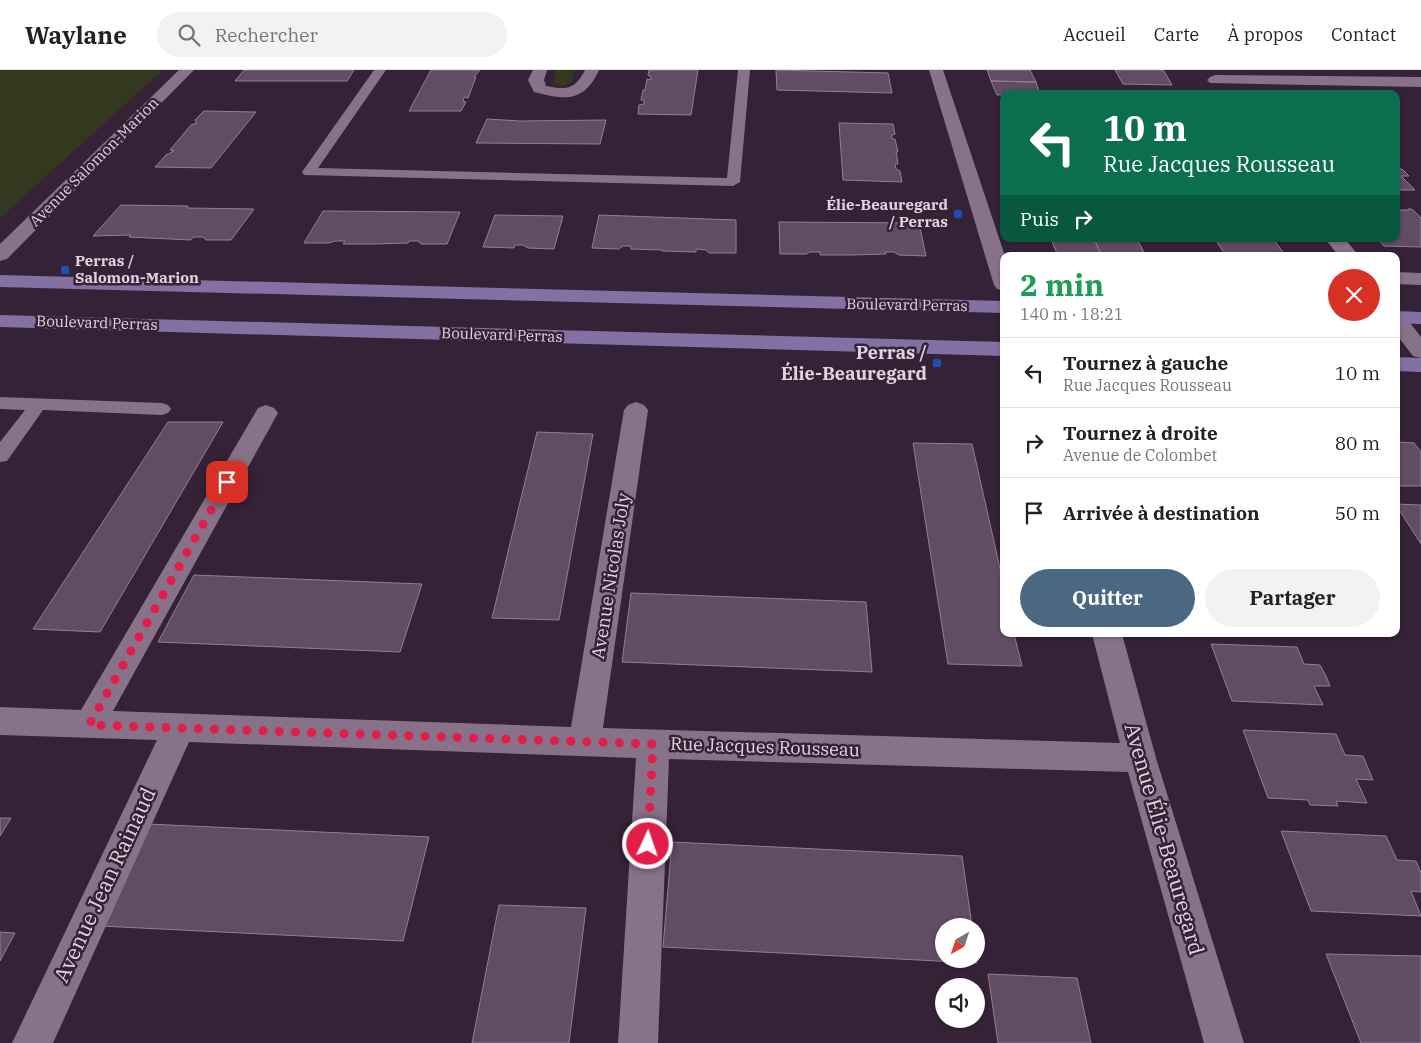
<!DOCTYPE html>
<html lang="fr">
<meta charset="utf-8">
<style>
:root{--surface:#fff;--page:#f2f2f2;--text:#222;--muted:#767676;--line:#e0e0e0;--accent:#4b6883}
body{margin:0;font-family:"IBM Plex Serif",serif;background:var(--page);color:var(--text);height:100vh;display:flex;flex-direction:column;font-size:19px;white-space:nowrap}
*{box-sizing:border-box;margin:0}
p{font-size:16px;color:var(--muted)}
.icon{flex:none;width:28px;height:28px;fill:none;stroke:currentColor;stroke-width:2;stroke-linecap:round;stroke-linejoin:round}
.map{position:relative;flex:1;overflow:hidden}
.drawer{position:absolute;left:1000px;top:182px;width:400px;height:385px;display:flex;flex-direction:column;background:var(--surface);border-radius:10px;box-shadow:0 1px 4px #0004}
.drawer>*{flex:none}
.guide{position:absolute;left:1000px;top:20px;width:400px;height:152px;border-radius:10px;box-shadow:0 1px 4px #0004;background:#0b6e4f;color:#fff;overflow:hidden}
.needle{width:32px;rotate:219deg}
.fabs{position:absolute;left:935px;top:848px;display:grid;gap:10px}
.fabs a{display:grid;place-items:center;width:50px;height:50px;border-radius:50%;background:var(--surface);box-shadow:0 1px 4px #0004;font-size:25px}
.pin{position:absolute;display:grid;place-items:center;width:42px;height:42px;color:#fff;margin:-21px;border-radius:10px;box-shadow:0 2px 8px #0006}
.me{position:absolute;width:55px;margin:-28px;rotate:3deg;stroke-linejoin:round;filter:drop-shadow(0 0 4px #0008)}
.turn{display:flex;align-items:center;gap:18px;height:105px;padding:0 20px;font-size:22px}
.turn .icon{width:65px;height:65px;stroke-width:2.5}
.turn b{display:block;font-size:35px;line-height:42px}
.then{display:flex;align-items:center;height:48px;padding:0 20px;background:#0003;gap:10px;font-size:19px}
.round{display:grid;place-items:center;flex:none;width:52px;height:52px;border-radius:26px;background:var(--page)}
.headline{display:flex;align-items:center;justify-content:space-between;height:85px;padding:0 20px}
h1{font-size:30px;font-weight:800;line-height:38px;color:#1e9e55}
.cta{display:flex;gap:10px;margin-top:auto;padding:10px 20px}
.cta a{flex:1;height:58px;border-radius:30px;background:var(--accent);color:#fff;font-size:20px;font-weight:800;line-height:58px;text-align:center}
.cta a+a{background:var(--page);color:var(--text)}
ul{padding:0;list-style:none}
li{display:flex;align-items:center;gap:15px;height:70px;padding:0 20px;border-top:1px solid var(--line)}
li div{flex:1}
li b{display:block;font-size:19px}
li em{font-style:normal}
header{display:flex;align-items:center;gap:30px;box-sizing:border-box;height:70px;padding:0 25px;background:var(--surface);border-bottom:1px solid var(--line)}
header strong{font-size:24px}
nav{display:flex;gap:28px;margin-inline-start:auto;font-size:18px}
.search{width:350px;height:45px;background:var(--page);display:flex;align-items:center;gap:12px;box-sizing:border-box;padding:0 18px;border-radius:28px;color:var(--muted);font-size:19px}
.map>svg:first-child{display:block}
.green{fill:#33391f}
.building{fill:#614c63;stroke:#947d96}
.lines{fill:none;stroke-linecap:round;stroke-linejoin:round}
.lane{fill:#88728a;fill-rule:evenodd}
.street{fill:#88728a;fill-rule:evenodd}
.secondary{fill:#8371a4;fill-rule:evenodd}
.route{stroke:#e11d48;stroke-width:9;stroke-dasharray:0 16.2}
.transit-dot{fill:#1a4fb4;stroke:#352237;stroke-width:2}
.labels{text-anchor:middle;stroke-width:5;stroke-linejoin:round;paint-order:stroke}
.far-street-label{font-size:15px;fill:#e0d3e1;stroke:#352237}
.far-poi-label{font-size:15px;font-weight:bold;fill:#e0d3e1;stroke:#352237;text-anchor:end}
.poi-label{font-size:18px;font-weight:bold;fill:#e0d3e1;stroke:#352237;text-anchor:end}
.street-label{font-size:18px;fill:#e0d3e1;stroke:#352237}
.near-street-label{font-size:21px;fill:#e0d3e1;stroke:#352237}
</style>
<header>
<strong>Waylane</strong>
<div class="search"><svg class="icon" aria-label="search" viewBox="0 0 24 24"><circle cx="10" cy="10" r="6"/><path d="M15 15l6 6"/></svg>Rechercher</div>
<nav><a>Accueil</a><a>Carte</a><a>À propos</a><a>Contact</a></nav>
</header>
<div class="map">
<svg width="1421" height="973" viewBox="0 0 1421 973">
<rect width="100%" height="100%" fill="#352237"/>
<path class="green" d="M0,0H163L0,148Z
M556,0H575L571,13L563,16L553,14Z"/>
<path class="building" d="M244,0H354L347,11H235Z
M431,0H480L474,7H476L468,28L464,27L463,31L466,32L461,41H409Z
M649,0H698L691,45L638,44L639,35L644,34V30H641L643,20H645L647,9L651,10V7L648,5Z
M776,0L888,3L892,23L777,20Z
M987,0H1030L1036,12L991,11Z
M1115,0H1161L1164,1L1172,15L1123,14Z
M991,11L1036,12L1040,24L997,25Z
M1130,21L1175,22L1176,24H1131Z
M204,41L256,42L211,98L155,97L166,85L174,81L170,80L191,55L197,53L195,50Z
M487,49L520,51L606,50L600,74L476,73Z
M839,53L893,54L895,64L892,65V69H895L898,82H896L898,94H895L896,99L900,101L902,112L843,110Z
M1396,99H1402L1409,106H1401L1415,120H1396Z
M121,135L188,136L187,138L254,139L231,170H206L203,167H193L191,170L129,167L131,165L93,166Z
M1408,139H1412L1421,148V177L1384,176L1378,169H1396V140H1409Z
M323,141L460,142L447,174H421L418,171H409L408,173L374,174H343L345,171H335L329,173H304Z
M495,145L563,146L554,179L528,178L523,175H515L514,178L483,177Z
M599,145L736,150V183H709L706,180L696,179V182L662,181V180L631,179V176H623L619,179L592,178Z
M779,152L919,153L926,186L899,185L894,182H885L886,184L852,185H820V182H810L806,184H780Z
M1051,169H1094L1102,186H1058Z
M1094,169H1137L1146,186H1102Z
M1215,169H1273L1286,186H1226Z
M168,352H223L100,562L33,559Z
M537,362L593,364L559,550L492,548Z
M1396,372L1414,373L1421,382V416H1396Z
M913,373L972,374L1004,516V564H1014L1022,596L948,594Z
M1396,434L1421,435V474L1396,435Z
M194,505L422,514L400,582L158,572Z
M631,523L866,532L872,602L622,592Z
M1211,574L1297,577L1304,594L1320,595L1326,606L1330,616H1314L1323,635L1232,631Z
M1243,660L1336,664L1345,685L1363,686L1373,710L1356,709L1367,733L1336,731L1338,736L1310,735L1308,730L1268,728Z
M0,748H11L0,766Z
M148,754L429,767L403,871L100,856Z
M1281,761L1386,766L1397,790L1416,791L1421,803V822L1411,821L1421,846L1311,841Z
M672,772L962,786L972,856H944V889H976L977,893L663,877Z
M499,835L586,838L569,973H472Z
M0,862L15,863L0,891Z
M1326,884L1421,886V973H1361Z
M988,904L1077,908L1091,973H998Z"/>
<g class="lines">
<path class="lane" d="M374,0H386L318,98L727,108L738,0H750L740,112L733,116L304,105L302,102Z
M0,327L162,333L168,335L171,339L168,343L162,345L43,340L7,391L0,392V372L25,340L0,339Z"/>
<path class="street" d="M179,0H194L7,189L0,191V174Z
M533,0H547L544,10L546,16C566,20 575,20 585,0H599C584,33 565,30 534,22L528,10Z
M929,0H943L1005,186L1004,221L997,219L994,215Z
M1215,5L1421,7V17L1210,13L1207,10L1210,7Z
M1325,169H1345L1359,186H1339Z
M1396,202L1421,203V215L1396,214Z
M1396,244L1404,245L1421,267V288L1413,286L1396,264Z
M636,332L644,335L648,340L603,658L1120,673L1092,564H1122L1156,688L1244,973H1204L1128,702L669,689L658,973H618L636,688L189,672L53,973H12L157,670L0,665V637L81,640L258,338L266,335L274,338L278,343L113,641L571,657L624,340L628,335Z"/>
<path class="secondary" d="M0,205L1004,231V243L0,217Z
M1396,241L1421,242V254L1396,253Z
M0,245L1004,272V286L0,257Z
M1396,287L1421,288V302L1396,301Z"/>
</g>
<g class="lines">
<path class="route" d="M227,412L89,655L653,674L648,774"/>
</g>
<g class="transit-dot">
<rect x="953" y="139" width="10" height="10" rx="2.5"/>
<rect x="60" y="195" width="10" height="10" rx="2.5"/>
<rect x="932" y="288" width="10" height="10" rx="2.5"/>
</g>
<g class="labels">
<g class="far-street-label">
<text transform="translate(94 92) rotate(-45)" y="5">Avenue Salomon-Marion</text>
<text transform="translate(907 235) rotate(1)" y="5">Boulevard Perras</text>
<text transform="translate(97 253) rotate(2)" y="5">Boulevard Perras</text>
<text transform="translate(502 265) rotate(2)" y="5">Boulevard Perras</text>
</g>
<g class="far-poi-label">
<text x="948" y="140">Élie-Beauregard<tspan x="948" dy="17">/ Perras</tspan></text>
<text x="75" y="196" text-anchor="start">Perras /<tspan x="75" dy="17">Salomon-Marion</tspan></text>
</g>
<g class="poi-label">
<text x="927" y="289">Perras /<tspan x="927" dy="21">Élie-Beauregard</tspan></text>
</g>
<g class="street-label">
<text transform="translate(611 506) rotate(-81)" y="6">Avenue Nicolas Joly</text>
<text transform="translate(765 677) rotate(2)" y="6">Rue Jacques Rousseau</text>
</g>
<g class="near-street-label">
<text transform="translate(1164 769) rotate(74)" y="7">Avenue Élie-Beauregard</text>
<text transform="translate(105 815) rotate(-65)" y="7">Avenue Jean Rainaud</text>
</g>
</g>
</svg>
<div class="fabs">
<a><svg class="needle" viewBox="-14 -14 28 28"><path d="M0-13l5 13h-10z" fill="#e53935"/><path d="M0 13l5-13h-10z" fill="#767676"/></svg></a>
<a><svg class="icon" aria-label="sound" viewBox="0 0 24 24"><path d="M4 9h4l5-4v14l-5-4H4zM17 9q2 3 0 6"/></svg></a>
</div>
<div class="pin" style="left:227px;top:412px;background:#d93025"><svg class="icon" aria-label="arrive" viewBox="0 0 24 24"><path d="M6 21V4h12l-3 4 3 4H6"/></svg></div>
<svg class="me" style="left:648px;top:774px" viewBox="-20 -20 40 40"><circle r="17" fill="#e11d48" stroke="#fff" stroke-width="3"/><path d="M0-11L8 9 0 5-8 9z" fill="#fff"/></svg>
<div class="guide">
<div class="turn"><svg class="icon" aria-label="left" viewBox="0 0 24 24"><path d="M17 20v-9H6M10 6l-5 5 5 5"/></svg><div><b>10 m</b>Rue Jacques Rousseau</div></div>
<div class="then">Puis<svg class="icon" aria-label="right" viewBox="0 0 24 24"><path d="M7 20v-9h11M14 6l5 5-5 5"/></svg></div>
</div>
<section class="drawer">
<div class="headline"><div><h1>2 min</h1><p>140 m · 18:21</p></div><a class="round" style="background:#d93025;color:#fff"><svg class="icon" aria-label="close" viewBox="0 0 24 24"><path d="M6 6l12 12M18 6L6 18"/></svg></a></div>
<ul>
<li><svg class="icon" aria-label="left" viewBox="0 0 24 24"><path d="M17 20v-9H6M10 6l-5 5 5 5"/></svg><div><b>Tournez à gauche</b><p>Rue Jacques Rousseau</p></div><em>10 m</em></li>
<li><svg class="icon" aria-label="right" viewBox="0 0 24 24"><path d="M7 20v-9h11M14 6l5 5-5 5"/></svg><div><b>Tournez à droite</b><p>Avenue de Colombet</p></div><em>80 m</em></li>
<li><svg class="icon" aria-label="arrive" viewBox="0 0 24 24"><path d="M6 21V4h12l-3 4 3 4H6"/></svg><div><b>Arrivée à destination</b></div><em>50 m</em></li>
</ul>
<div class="cta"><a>Quitter</a><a>Partager</a></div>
</section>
</div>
